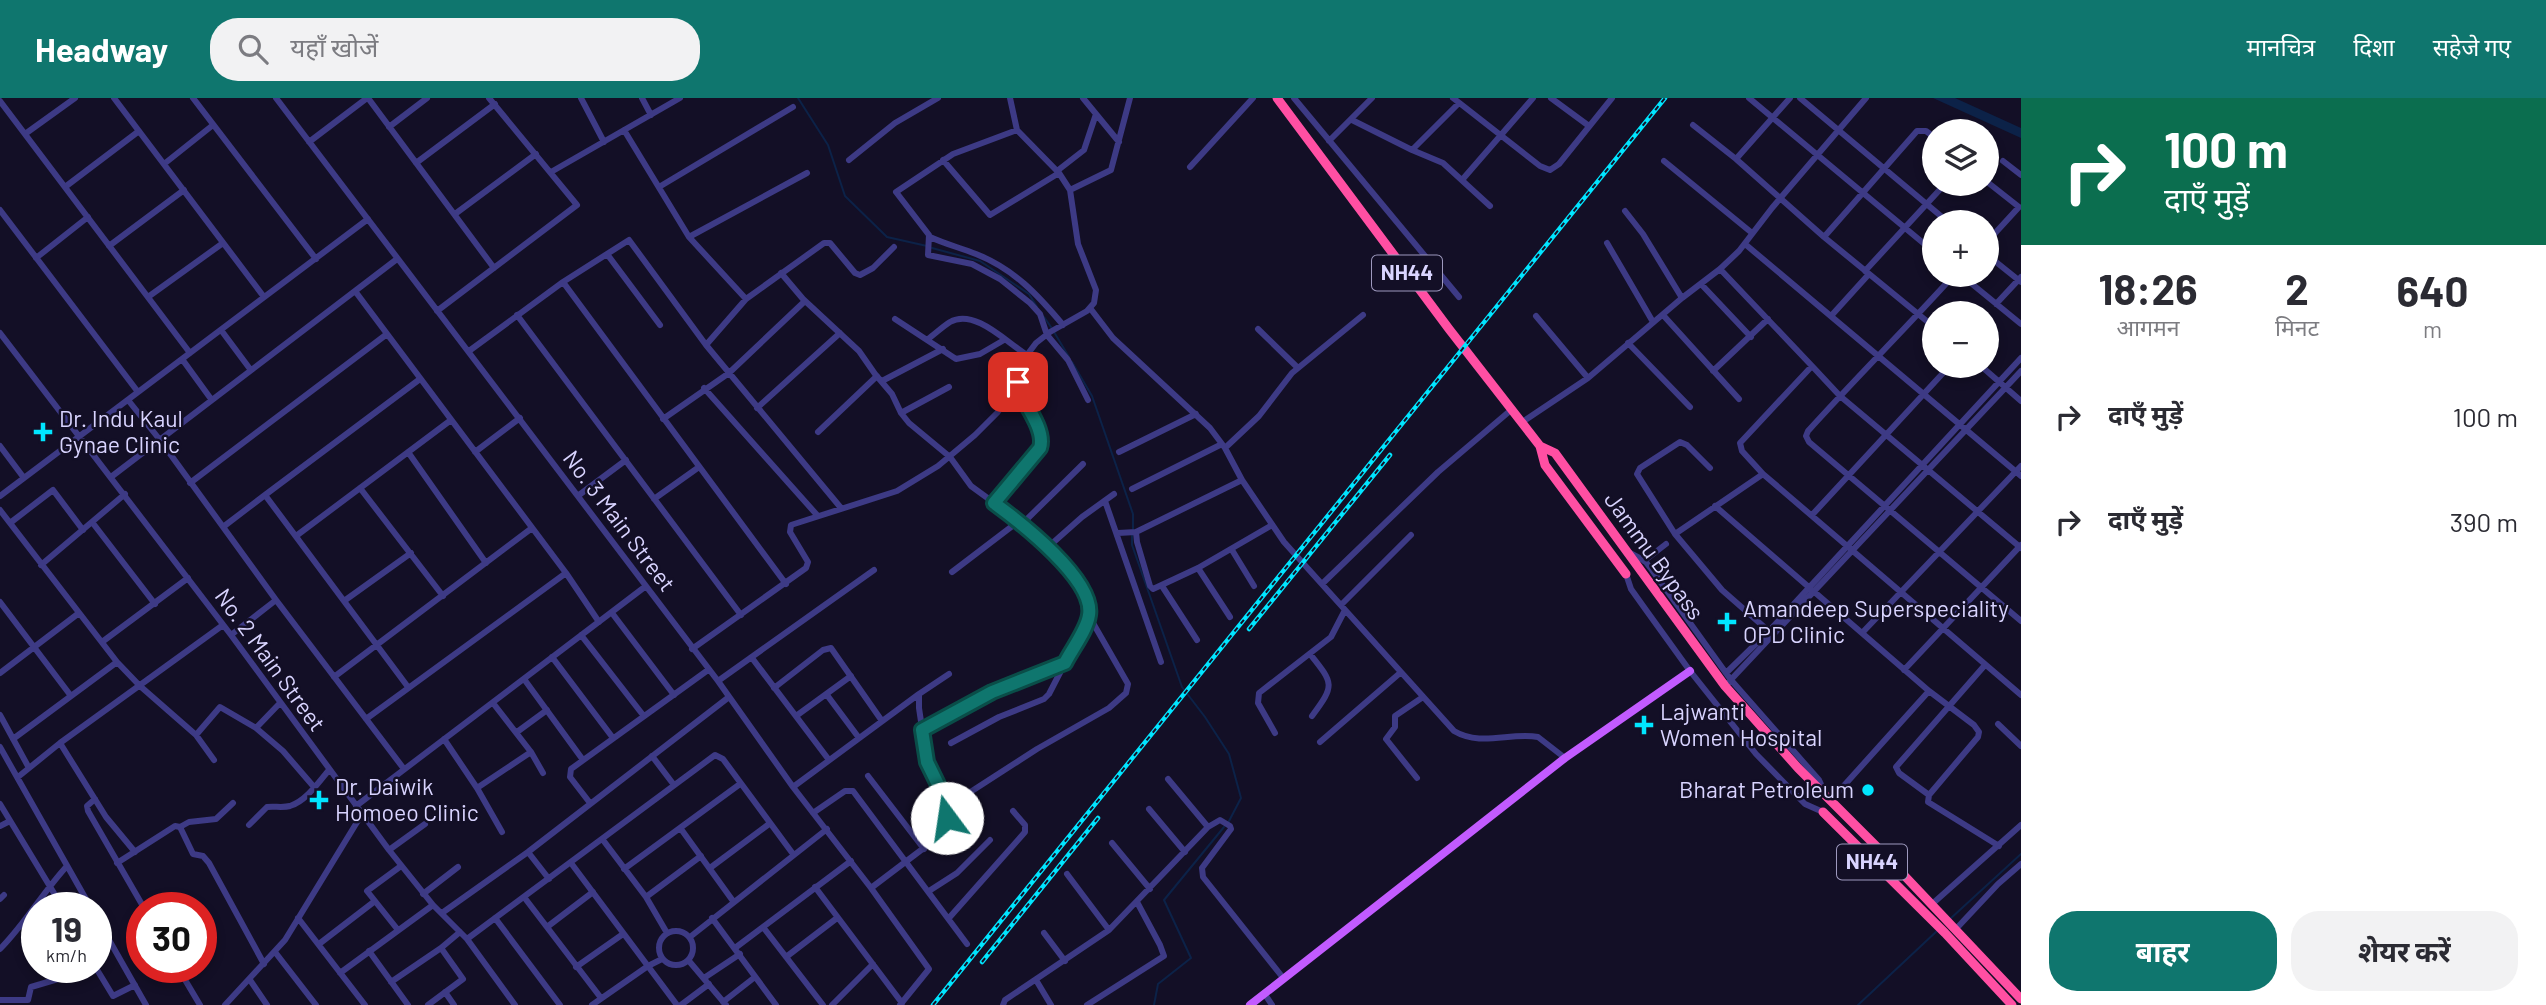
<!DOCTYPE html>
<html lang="hi">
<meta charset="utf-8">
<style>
:root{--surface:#fff;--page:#f2f2f3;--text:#2b2b33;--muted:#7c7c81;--accent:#0f766e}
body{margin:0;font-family:Barlow,"Noto Sans Devanagari",sans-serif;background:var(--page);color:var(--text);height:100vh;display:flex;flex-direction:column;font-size:26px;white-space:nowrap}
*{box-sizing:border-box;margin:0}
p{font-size:23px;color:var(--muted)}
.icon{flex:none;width:38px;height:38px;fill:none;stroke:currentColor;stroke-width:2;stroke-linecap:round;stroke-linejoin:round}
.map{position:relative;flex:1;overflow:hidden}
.sheet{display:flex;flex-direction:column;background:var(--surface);width:525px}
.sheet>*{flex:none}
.top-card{background:#0b6e4f;color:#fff;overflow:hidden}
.buttons{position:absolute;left:1922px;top:21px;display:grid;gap:14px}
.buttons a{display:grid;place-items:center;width:77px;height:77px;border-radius:50%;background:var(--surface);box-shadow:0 4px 10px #0003;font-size:35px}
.speed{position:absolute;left:21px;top:794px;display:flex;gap:14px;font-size:35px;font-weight:700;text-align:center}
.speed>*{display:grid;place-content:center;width:91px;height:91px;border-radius:50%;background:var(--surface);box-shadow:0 4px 10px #0003;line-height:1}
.speed small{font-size:18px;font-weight:400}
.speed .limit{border:10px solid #d22;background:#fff;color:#111}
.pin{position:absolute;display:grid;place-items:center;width:60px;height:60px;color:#fff;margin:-30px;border-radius:14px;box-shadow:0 4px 10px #0006}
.me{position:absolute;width:77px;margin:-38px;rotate:346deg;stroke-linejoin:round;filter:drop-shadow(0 0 5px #0008)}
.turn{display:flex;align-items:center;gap:24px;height:147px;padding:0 28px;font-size:32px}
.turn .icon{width:91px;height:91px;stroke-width:2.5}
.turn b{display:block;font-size:49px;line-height:60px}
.eta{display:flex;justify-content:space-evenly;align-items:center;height:119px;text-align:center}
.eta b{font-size:42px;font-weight:700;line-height:49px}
.button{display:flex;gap:14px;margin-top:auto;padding:14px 28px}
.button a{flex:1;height:80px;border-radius:28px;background:var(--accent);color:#fff;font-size:28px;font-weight:700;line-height:80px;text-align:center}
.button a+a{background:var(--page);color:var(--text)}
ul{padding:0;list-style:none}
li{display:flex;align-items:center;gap:21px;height:105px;padding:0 28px}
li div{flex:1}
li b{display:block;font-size:26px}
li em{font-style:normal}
header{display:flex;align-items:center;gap:42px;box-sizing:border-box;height:98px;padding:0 35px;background:var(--accent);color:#fff}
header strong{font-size:33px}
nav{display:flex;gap:38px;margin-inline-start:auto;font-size:24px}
.search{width:490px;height:63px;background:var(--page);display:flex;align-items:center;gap:18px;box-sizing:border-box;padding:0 24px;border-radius:28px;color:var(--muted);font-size:26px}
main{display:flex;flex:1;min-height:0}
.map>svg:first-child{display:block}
.water{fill:#0c2248}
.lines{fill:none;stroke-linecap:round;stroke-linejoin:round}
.stream{stroke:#0c2248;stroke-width:2}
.minor{stroke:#3d3a85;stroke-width:6}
.major{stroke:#c25bff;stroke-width:8}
.highway{stroke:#ff4fa3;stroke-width:9}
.rail-casing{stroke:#00e5ff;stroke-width:4.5}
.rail{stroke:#130f26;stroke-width:2;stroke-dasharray:5;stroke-linecap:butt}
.route-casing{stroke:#0a4d48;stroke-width:18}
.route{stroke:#0f766e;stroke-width:12}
.poi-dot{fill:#00e5ff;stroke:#130f26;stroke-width:2.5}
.labels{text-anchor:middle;stroke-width:5;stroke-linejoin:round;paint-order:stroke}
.shield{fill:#130f26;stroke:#9e99be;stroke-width:2}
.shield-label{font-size:21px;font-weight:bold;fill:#d9d4ff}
.poi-label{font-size:23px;fill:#d9d4ff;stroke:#130f26;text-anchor:start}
.street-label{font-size:23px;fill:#d9d4ff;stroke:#130f26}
</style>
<header>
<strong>Headway</strong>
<div class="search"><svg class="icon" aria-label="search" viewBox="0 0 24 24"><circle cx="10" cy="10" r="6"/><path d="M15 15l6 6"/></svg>यहाँ खोजें</div>
<nav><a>मानचित्र</a><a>दिशा</a><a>सहेजे गए</a></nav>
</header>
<main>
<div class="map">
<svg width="2021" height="907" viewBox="0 0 2021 907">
<rect width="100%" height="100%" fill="#130f26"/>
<path class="water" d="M1933,0H1955L2021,30V40Z"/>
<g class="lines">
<path class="stream" d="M798,0L828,47L845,98L887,139L927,148
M932,150L980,163L1029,196L1037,209
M1044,219L1051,229
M1054,234L1069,259
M1072,264L1092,298L1133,416V431
M1132,437V447L1182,589L1205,619L1229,656L1241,700L1228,725
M1950,821L2021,756
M1154,907L1158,886L1191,860L1164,802L1224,729
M1858,907L1938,832"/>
<path class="minor" d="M114,0L264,199
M193,0L316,161
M276,0L718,583L793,689L871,790L929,871L900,907
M368,0L494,170
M581,0L604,44
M642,0L651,17
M1083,0L1119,44
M1294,0L1459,199
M1453,0L1540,68L1550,72L1559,66L1612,0
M1551,0L1589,28
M1749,0L1934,154
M1800,0L1948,124
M0,3L190,255
M1352,22L1412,52L1443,65L1490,108
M1693,27L1736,61L1824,139L1934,229
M389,29L427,0
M624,32L689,139L746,201
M1017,32L953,56L896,94L929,137L928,157L972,166L1000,181L1030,205L1040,216L1047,237L1068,262L1088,302
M25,36L75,0
M1329,43L1372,0
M309,44L367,0
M1412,52L1459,5
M1736,61L1790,0
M849,62L895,25L938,0
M943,62L990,117L1059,75
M1664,63L1752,135
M2003,63L2021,77
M416,65L495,6
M164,66L213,27
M1190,69L1253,0
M1057,73L1084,52L1096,16
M551,74L680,0
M1462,82L1533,0
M1986,83L2019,109
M65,89L139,33
M659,89L793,9
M1070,92L1111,72L1130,0
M0,112L138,294
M1625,113L1643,136L1682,200
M455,116L536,56
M689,139L807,75
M930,139C945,146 961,150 976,156C1014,171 1038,197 1063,227
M1824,139L1917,33H1926L1934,39
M1607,145L1653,224
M1986,145L2019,109
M1745,146L2021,378
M109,148L184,92
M607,156L660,227
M1986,156L2021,184
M36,160L88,119
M1865,173L1945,86
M781,175L803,201L859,253L875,276L892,296L901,315L909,325L950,359L971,388L1019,423L1078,480L1089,502V518L1128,586L1126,595L1109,610L1037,651L958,702C946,713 947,728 937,740L871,790
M1954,177C1906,230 1856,280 1808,333L1806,338L1809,344L2021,523
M1961,177L2021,226
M563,184L629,142L706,247
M1701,186L1751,239
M355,193L566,475L599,524
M148,199L223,145
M1996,206L2021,179
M1090,210L1113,240L1210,330L1225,350L1242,382L1284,444L1454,633C1481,649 1510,634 1538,639L1565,660
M437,213L577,107L489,0
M517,217L741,517
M1663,217L1739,301
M1536,218L1588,280
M1831,218L1869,176
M895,221L956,261L980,256L1004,242
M1258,231L1298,270
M221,232L250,271
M0,235L231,537L389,752L433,807L467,841L515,907
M928,241C935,236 942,229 950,224C975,210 1007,245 1027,257
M1628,245L1690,309
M469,253L563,184L786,486
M182,261L211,301
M1812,268L1840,298L2021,450
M1981,268L2021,303
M1713,273L1768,221
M882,283L943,251
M704,290L817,417
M128,302L160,342L276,502L404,671
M757,310L840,235
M901,315L949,289
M663,321L729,275L805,203
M1521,325L1588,280L1682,200L1720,171L1739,153L1772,110L1866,0
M818,334L877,278
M0,348L24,380
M1225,350L1259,318L1292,275L1363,217
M408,354L486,465
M475,354L520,320
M1119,354L1196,316
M1710,370L1687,347L1680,344L1640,370L1637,376L1675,436L1722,492L1771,535
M1763,376L2021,597
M111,379L397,161
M190,385L387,236
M360,390L443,498
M1132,391L1222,346
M579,397L626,362
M0,398L368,121
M654,401L699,369
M1105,403L1161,564
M994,405L1040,350C1046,332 1024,305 1016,288
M1715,408L1929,593L1831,702
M841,410L706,247L746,201L824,145H830L855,175L860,177L873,170L894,149
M0,412L117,564L140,588L196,637L214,662
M1812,417L1944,274
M92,424L155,506
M10,425L53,392L83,432
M1022,426L1083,366
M223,429L265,397
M1136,434L1137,444L1150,488L1153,491L1198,470L1272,427
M1118,435L1136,434L1242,382
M1675,436L1763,376L1742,353L1740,345L1812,268L1720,171
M296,438L451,322
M1047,450L1082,419L1114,396
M1232,452L1254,488
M1630,455L1645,463L1652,472L1731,582L1819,682L1825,695
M1644,463L1666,446
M41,467L125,396
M1198,470L1230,519
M952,474L1019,423
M1626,476L1631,491L1646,512L1690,573L1756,656L1805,706L1823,714
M1322,486L1438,374L1511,312
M1162,488L1197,542
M344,503L411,455
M0,504L71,598
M1341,507L1411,437
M612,515L674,597
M1862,535L2021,368
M231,537L276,502
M581,537L643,617
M102,544L188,480
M692,551L806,470L808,464L790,434L791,427L897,393L938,368L975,337L997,315L1013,293L1027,257L1036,245L1050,234L1087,213L1094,205L1096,192L1078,146L1070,92L1059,75L1017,32L1010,0
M1310,556C1334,586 1335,587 1312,618
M552,559L613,640
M752,560L829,662
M1904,572L2021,447
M0,575L79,515
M1726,575L1769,533L2021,260
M334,579L532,430
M524,581L583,662
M718,583L874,472
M1725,588L2021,273
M408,589L265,397L420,281
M774,590L823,552L831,550L882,623
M1929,593L1974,627L1979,634L1978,639L1929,697L1928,704L1999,748
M919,596L949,576
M827,597L859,640
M280,605L256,630L283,653L314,689
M493,605L531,654L543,675
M0,617L29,670
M796,618L851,578
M366,621L566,475
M1998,626L2021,648
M922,632L992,594L1065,565L1089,518
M517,634L547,612
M1275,635L1258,605L1259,595L1331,539L1345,512
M196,637L220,609L256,630
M13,641L117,564
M444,641L477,690L531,654
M1320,644L1400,575
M60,645L106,719L135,754
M951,645L999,619L1044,601L1049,596L1065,565
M0,649L91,810
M652,658L674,687
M868,678L924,751
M18,679L60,645L223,527
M1417,680L1386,641L1395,629V618L1423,599
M1168,681L1208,729
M793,689L919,596V610L927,664L950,711
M477,690L502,734
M1929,697L1899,675L1896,669L1985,567
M95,701L87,708L88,713L144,810
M590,705L570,679L571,671L708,572
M0,706L63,810
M356,708L646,488
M1149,711L1185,754
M813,715L845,693H853L967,846
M249,727L267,709C274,708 283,710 290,708C306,703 319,684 329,672
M0,728L10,723
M180,729L189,724L216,721L233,705
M681,731L733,803
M603,742L646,799L667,835
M1112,745L1150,791
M389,752L425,726
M528,754L549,781
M117,765L175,728L180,729L193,756L203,758L209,765L264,866
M571,765L677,907
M710,770L769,726
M624,771L740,686
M815,789L902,905
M929,793L957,775L990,742
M423,796L458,769
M524,799L601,900
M646,799L701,758
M0,801L4,797
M1931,807L2021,727
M442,815L528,754L729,599
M96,819L146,907
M298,820L365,907
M495,820L560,907
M712,820L776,907
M949,820L1025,734V727L1013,713
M547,829L593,794
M763,829L823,907
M398,832L367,793L401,768
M1109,832L1208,729L1220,722L1230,728L1231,731L1202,770L1203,779L1284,881
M1955,832L1998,786L2021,766
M659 850a17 17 0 1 1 34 0a17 17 0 1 1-34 0Z
M1044,835L1065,863
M690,839L827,731
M467,841L715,657L723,661L793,756
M319,846L375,803
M735,850L851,763
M0,851C25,826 43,794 67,768
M369,853L408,907
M275,854L316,907
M786,859L837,820
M689,863L726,907
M576,869L623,836
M96,870L113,898L135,887
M178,870L200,907
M340,875L433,807
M704,880L740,856
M250,882L267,907
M1036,882L1051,907
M391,884L441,850
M445,894L454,907
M1264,895L1272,907
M0,902H28L31,889L95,870
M723,904L755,879
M225,907L285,842L362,716
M428,907L463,881L441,850L460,834
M592,907L648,868L662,861
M681,907L709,886
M832,907L873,866
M1003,907L1005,902L1109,832L1067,776
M1087,907L1164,858L1160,847L1137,804"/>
<path class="major" d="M1250,907L1565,660L1690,573"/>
<path class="highway" d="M1277,0L1449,231L1540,348L1545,367L1626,476
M1540,348L1555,355L1725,588L1798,670L1882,754L2021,901
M1823,714L1945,835L2012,907"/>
<defs>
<path id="rail" d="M1249,531L1390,357
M982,864L1098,720
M933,907L1665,0"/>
</defs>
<use href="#rail" class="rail-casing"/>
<use href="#rail" class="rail"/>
</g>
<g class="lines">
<defs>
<path id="route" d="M947,720L950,711L927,664L922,632L992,594L1065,565C1072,551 1087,532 1089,517C1095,482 1020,424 994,405L1040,350C1046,332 1024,305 1016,288L1018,284"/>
</defs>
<use href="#route" class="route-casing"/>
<use href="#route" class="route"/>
</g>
<g class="poi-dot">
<path d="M39.5 323.5h7v7h7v7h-7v7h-7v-7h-7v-7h7z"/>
<path d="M1723.5 513.5h7v7h7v7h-7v7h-7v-7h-7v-7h7z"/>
<path d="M1640.5 616.5h7v7h7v7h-7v7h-7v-7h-7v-7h7z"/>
<circle cx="1868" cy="692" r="7"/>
<path d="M315.5 691.5h7v7h7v7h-7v7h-7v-7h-7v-7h7z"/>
</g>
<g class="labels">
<g class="shield">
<rect x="1372" y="157.5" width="70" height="35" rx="5"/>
<rect x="1837" y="746.5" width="70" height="35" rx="5"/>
</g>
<g class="shield-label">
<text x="1407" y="182">NH44</text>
<text x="1872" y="771">NH44</text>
</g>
<g class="poi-label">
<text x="59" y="329">Dr. Indu Kaul<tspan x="59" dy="26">Gynae Clinic</tspan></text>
<text x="1743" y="519">Amandeep Superspeciality<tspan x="1743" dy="26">OPD Clinic</tspan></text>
<text x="1660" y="622">Lajwanti<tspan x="1660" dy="26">Women Hospital</tspan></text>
<text x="335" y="697">Dr. Daiwik<tspan x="335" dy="26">Homoeo Clinic</tspan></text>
<text x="1854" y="700" text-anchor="end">Bharat Petroleum</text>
</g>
<g class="street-label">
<text transform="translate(619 423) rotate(53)" y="8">No. 3 Main Street</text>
<text transform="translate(1654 458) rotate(54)" y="8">Jammu Bypass</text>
<text transform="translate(270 562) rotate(54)" y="8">No. 2 Main Street</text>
</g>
</g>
</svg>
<div class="buttons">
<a><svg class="icon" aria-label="layers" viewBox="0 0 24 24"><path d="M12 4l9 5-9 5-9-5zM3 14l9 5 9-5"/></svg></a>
<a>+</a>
<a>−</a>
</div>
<div class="speed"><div>19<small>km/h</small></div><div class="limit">30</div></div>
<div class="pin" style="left:1018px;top:284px;background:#d93025"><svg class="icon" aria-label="arrive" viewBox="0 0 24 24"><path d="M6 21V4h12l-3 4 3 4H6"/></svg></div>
<svg class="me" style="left:947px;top:720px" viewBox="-20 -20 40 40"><circle r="19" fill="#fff"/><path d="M0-13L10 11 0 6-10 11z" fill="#0f766e"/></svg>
</div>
<section class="sheet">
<div class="top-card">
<div class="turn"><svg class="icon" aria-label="right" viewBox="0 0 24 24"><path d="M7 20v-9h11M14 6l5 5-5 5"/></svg><div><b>100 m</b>दाएँ मुड़ें</div></div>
</div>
<div class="eta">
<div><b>18:26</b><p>आगमन</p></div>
<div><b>2</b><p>मिनट</p></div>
<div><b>640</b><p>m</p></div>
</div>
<ul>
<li><svg class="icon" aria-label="right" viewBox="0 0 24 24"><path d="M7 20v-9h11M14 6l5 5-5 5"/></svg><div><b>दाएँ मुड़ें</b></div><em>100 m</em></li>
<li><svg class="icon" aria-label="right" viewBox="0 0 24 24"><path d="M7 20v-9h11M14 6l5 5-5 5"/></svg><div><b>दाएँ मुड़ें</b></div><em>390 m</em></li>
</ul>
<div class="button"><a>बाहर</a><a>शेयर करें</a></div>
</section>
</main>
